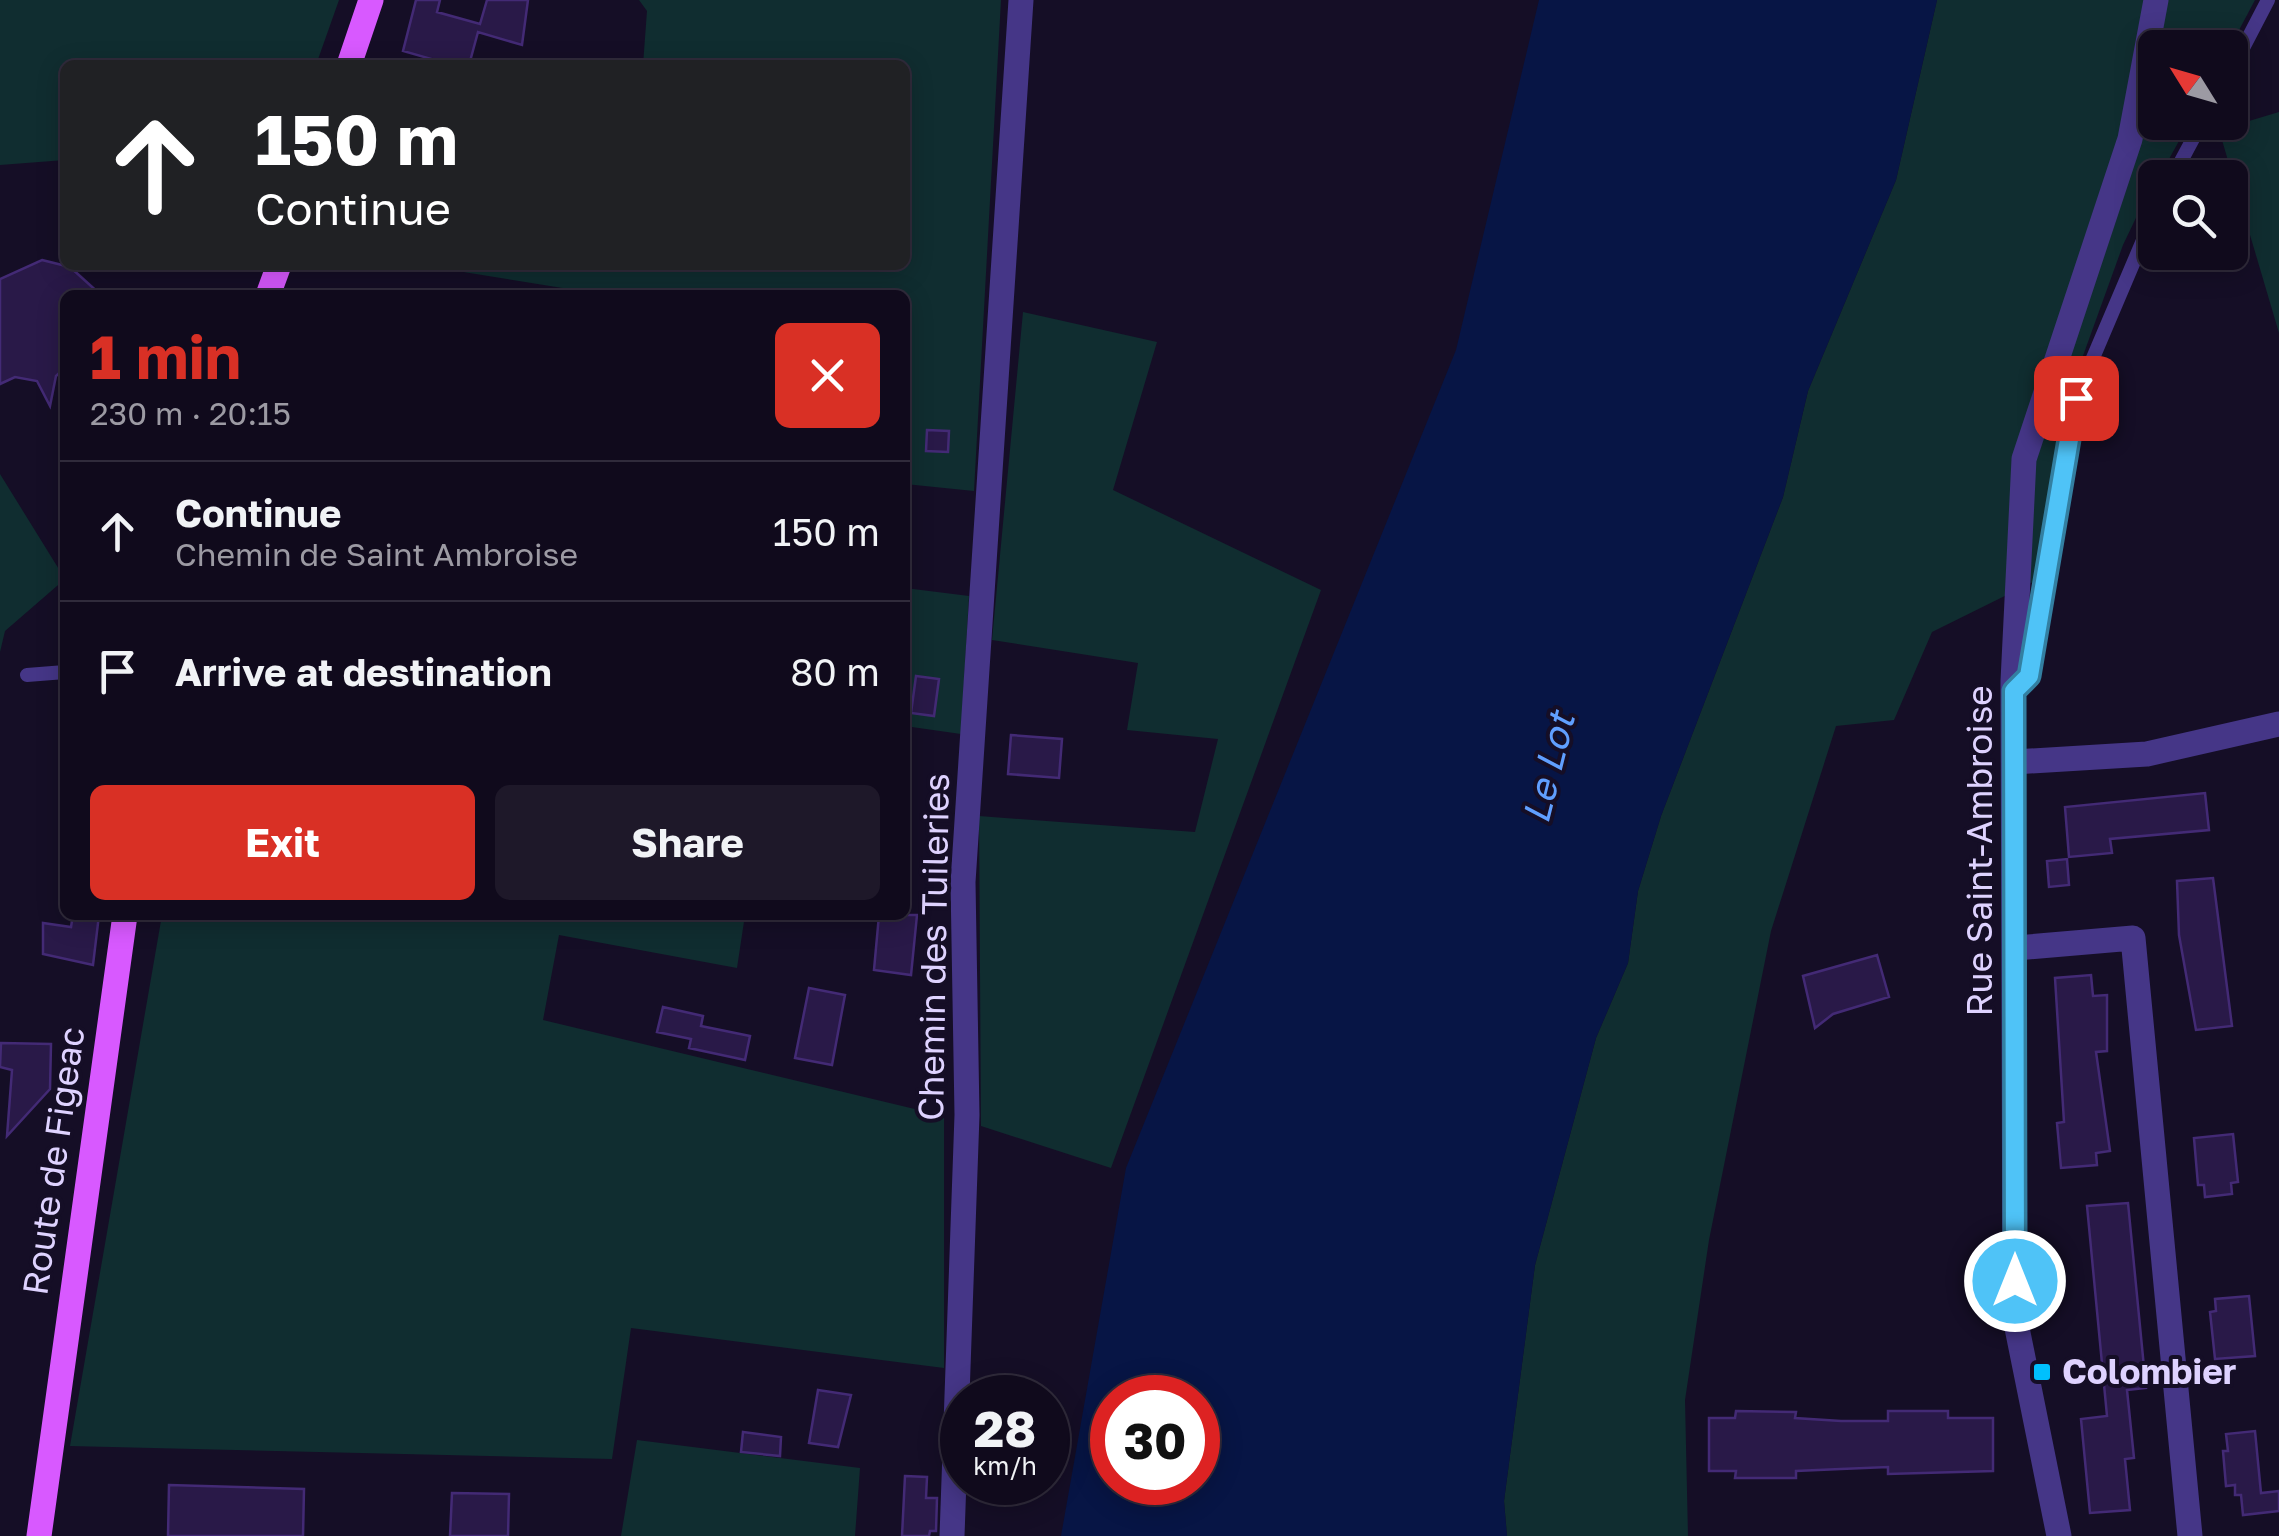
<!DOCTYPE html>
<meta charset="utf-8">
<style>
:root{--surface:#100a1c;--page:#1e1829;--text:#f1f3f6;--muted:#9c9aa3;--line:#302b3b;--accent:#d93025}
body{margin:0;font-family:"Golos Text",sans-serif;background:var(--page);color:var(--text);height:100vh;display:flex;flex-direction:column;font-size:38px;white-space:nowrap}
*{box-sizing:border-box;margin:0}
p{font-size:32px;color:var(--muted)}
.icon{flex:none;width:55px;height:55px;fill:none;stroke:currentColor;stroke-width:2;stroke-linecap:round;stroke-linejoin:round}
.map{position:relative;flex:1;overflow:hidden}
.side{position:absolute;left:60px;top:290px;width:850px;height:630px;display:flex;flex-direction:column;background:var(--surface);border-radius:15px;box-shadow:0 5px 25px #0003,0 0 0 2px var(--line)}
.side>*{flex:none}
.guide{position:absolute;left:60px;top:60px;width:850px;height:210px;border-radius:15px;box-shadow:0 5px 25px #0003,0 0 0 2px var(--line);background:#202124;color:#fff;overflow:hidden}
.needle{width:65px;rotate:307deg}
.buttons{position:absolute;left:2138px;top:30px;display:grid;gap:20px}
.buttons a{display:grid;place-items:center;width:110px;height:110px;border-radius:15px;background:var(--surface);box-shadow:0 5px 25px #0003,0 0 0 2px var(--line);font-size:50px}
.speed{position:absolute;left:940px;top:1375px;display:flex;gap:20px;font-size:50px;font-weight:700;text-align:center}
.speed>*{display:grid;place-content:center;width:130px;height:130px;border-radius:50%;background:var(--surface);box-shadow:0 5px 25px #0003,0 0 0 2px var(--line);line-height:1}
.speed small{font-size:25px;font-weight:400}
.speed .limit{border:15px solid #d22;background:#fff;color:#111}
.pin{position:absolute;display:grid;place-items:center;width:85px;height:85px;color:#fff;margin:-42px;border-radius:20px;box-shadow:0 5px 15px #0006}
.me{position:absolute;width:110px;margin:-55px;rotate:0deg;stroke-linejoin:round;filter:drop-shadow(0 0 8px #0008)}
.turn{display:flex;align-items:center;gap:35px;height:210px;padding:0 30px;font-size:45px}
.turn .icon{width:130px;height:130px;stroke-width:2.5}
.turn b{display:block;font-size:70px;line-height:85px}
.round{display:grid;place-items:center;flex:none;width:105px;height:105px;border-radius:15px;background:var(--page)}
.headline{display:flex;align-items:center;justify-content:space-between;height:170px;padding:0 30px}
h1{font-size:60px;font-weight:700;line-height:75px;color:var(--accent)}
.button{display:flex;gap:20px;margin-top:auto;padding:20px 30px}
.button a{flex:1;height:115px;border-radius:15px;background:var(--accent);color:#fff;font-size:40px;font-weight:700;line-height:115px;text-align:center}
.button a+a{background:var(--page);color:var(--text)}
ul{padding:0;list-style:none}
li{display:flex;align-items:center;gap:30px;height:140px;padding:0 30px;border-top:2px solid var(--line)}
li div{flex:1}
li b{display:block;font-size:38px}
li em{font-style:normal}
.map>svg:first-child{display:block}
.green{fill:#102d30}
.water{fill:#071545;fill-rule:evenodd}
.building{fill:#291948;stroke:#432a75;stroke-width:2.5}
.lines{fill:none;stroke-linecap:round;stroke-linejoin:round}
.lane{stroke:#453687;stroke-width:14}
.street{stroke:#453687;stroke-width:25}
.primary{stroke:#d859ff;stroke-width:25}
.route-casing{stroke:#337fa1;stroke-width:25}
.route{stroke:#4fc3f7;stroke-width:18}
.poi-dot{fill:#00c0fd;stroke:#150e26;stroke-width:4}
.labels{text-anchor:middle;stroke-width:8;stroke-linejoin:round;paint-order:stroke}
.street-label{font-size:35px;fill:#ded2ff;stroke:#150e26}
.poi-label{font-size:35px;font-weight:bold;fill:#ded2ff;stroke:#150e26;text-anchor:start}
.water-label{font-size:38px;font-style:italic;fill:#609fff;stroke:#150e26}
</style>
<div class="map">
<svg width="2279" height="1536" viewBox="0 0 2279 1536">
<rect width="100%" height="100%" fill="#150e26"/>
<path class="green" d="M0,0H339L316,65H65V160L0,165Z
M639,0H1001L974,491L905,484V295H606L420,265H905V65H643L647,11Z
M1937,0H2255L2230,47L2155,48V122L2189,123L2159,177L2155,178L2123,245L2071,389L2037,580L1932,632L1894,720L1836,726L1771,931L1709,1240L1685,1400L1688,1536H1507L1504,1501L1535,1265L1596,1038L1628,963L1638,891L1661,816L1783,497L1808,391L1896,180Z
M2279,112V333L2219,130Z
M1023,312L1157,342L1113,490L1321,590L1111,1168L981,1126L979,816L1195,832L1218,739L1127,730L1138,663L992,640Z
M0,474L65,579L5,631L0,652Z
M905,588L969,596L961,734L905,726Z
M162,915H745L737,968L559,935L543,1020L944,1116V1368L631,1328L612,1459L70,1446Z
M637,1440L860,1468L855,1536H621Z"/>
<path class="water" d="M1539,0H1937L1896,180L1808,391L1783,497L1661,816L1638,891L1628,963L1596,1038L1535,1265L1504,1501L1507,1536H1061L1126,1168L1456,350ZM1112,1398H1198V1482H1112Z"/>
<path class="building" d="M416,0H440L437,12L480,24L487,0H528L522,45L478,32L469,65H452L403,51Z
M42,260L70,267L101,295H65V368L56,376L50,406L37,381L15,377L0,384V279Z
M927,430L949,431L948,452L926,451Z
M916,676L939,679L934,716L911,713Z
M1011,735L1062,739L1059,778L1008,774Z
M2205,793L2209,830L2110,839L2112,853L2069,857L2065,807Z
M2067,859L2069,885L2049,887L2047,861Z
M2213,878L2232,1026L2196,1030L2179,935L2177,881Z
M73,915H99L93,965L43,954V923L71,927Z
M879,915H917L911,975L874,970Z
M1877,955L1889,997L1833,1014L1815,1028L1803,976Z
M2091,975L2093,996L2107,995V1051L2096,1052L2110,1151L2096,1153L2097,1165L2061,1168L2057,1123L2064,1122L2055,978Z
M809,988L845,995L832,1065L795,1058Z
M663,1007L703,1016L701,1026L750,1036L745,1060L689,1048L691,1039L657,1032Z
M1,1043L51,1044L50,1089L7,1136L12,1070L0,1067Z
M2233,1134L2238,1182L2231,1183L2232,1194L2205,1197L2204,1185H2198L2194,1138Z
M2128,1203L2146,1388L2127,1390L2134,1458L2125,1459L2130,1510L2090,1513L2081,1419L2107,1416L2087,1206Z
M2249,1296L2255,1356L2215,1359L2210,1312L2216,1311L2215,1299Z
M818,1390L851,1395L838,1447L809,1443Z
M1736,1411L1796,1412L1795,1418L1841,1421H1888V1411H1948V1418H1993V1471L1888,1474V1467L1841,1469L1796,1471V1478H1735L1736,1471H1709V1418H1735Z
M2255,1431L2261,1493L2279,1491V1511L2243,1515L2241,1495H2235V1485L2226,1486L2223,1451H2228L2226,1434Z
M743,1432L781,1437L780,1456L741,1452Z
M905,1476L927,1477L926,1498H937L936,1531H930L929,1536H902Z
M169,1485L304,1489L303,1536H168Z
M452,1493L509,1494L508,1536H450Z"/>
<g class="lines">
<path class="lane" d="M2230,73L2268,0
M2172,178L2202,122
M27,675L65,672
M2014,691L2029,676L2076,398L2155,212"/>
<path class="street" d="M2014,762L2147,754L2279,724
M2016,948L2133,938L2190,1536
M952,1536L967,1115L963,882L1021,0
M2059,1536L2015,1318L2013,681L2024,459L2130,139L2156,0"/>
<path class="primary" d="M349,65L371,0
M268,295L279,265
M39,1536L125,915"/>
</g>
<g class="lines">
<defs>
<path id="route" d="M2015,1281L2014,691L2029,676L2076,398"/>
</defs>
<use href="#route" class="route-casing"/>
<use href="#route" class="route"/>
</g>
<rect class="poi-dot" x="2032" y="1362" width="20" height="20" rx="5"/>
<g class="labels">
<g class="street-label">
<text transform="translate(1980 851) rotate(-90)" y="12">Rue Saint-Ambroise</text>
<text transform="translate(934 947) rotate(-89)" y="12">Chemin des Tuileries</text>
<text transform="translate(54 1161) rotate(-82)" y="12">Route de Figeac</text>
</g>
<g class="poi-label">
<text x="2062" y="1384">Colombier</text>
</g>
<g class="water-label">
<text transform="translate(1549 768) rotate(-76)" y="13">Le Lot</text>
</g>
</g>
</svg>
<div class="buttons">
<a><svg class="needle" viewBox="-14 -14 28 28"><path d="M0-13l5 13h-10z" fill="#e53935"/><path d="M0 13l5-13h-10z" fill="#9c9aa3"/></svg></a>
<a><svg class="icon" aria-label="search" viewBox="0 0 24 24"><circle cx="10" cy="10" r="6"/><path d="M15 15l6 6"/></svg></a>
</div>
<div class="speed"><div>28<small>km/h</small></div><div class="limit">30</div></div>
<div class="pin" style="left:2076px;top:398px;background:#d93025"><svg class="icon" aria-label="arrive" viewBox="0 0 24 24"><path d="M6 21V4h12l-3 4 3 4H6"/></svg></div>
<svg class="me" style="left:2015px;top:1281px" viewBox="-20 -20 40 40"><circle r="17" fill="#4fc3f7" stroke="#fff" stroke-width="3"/><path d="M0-11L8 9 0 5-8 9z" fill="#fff"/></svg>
<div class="guide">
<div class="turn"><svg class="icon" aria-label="ahead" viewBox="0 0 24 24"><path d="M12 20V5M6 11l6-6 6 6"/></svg><div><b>150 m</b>Continue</div></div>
</div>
<section class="side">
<div class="headline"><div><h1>1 min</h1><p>230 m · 20:15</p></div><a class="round" style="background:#d93025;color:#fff"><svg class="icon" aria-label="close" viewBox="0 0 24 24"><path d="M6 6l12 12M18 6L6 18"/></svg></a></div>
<ul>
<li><svg class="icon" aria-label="ahead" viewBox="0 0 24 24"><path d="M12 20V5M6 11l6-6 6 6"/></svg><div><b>Continue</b><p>Chemin de Saint Ambroise</p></div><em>150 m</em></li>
<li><svg class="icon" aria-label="arrive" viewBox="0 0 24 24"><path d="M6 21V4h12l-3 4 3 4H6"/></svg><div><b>Arrive at destination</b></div><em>80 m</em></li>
</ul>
<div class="button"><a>Exit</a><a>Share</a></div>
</section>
</div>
